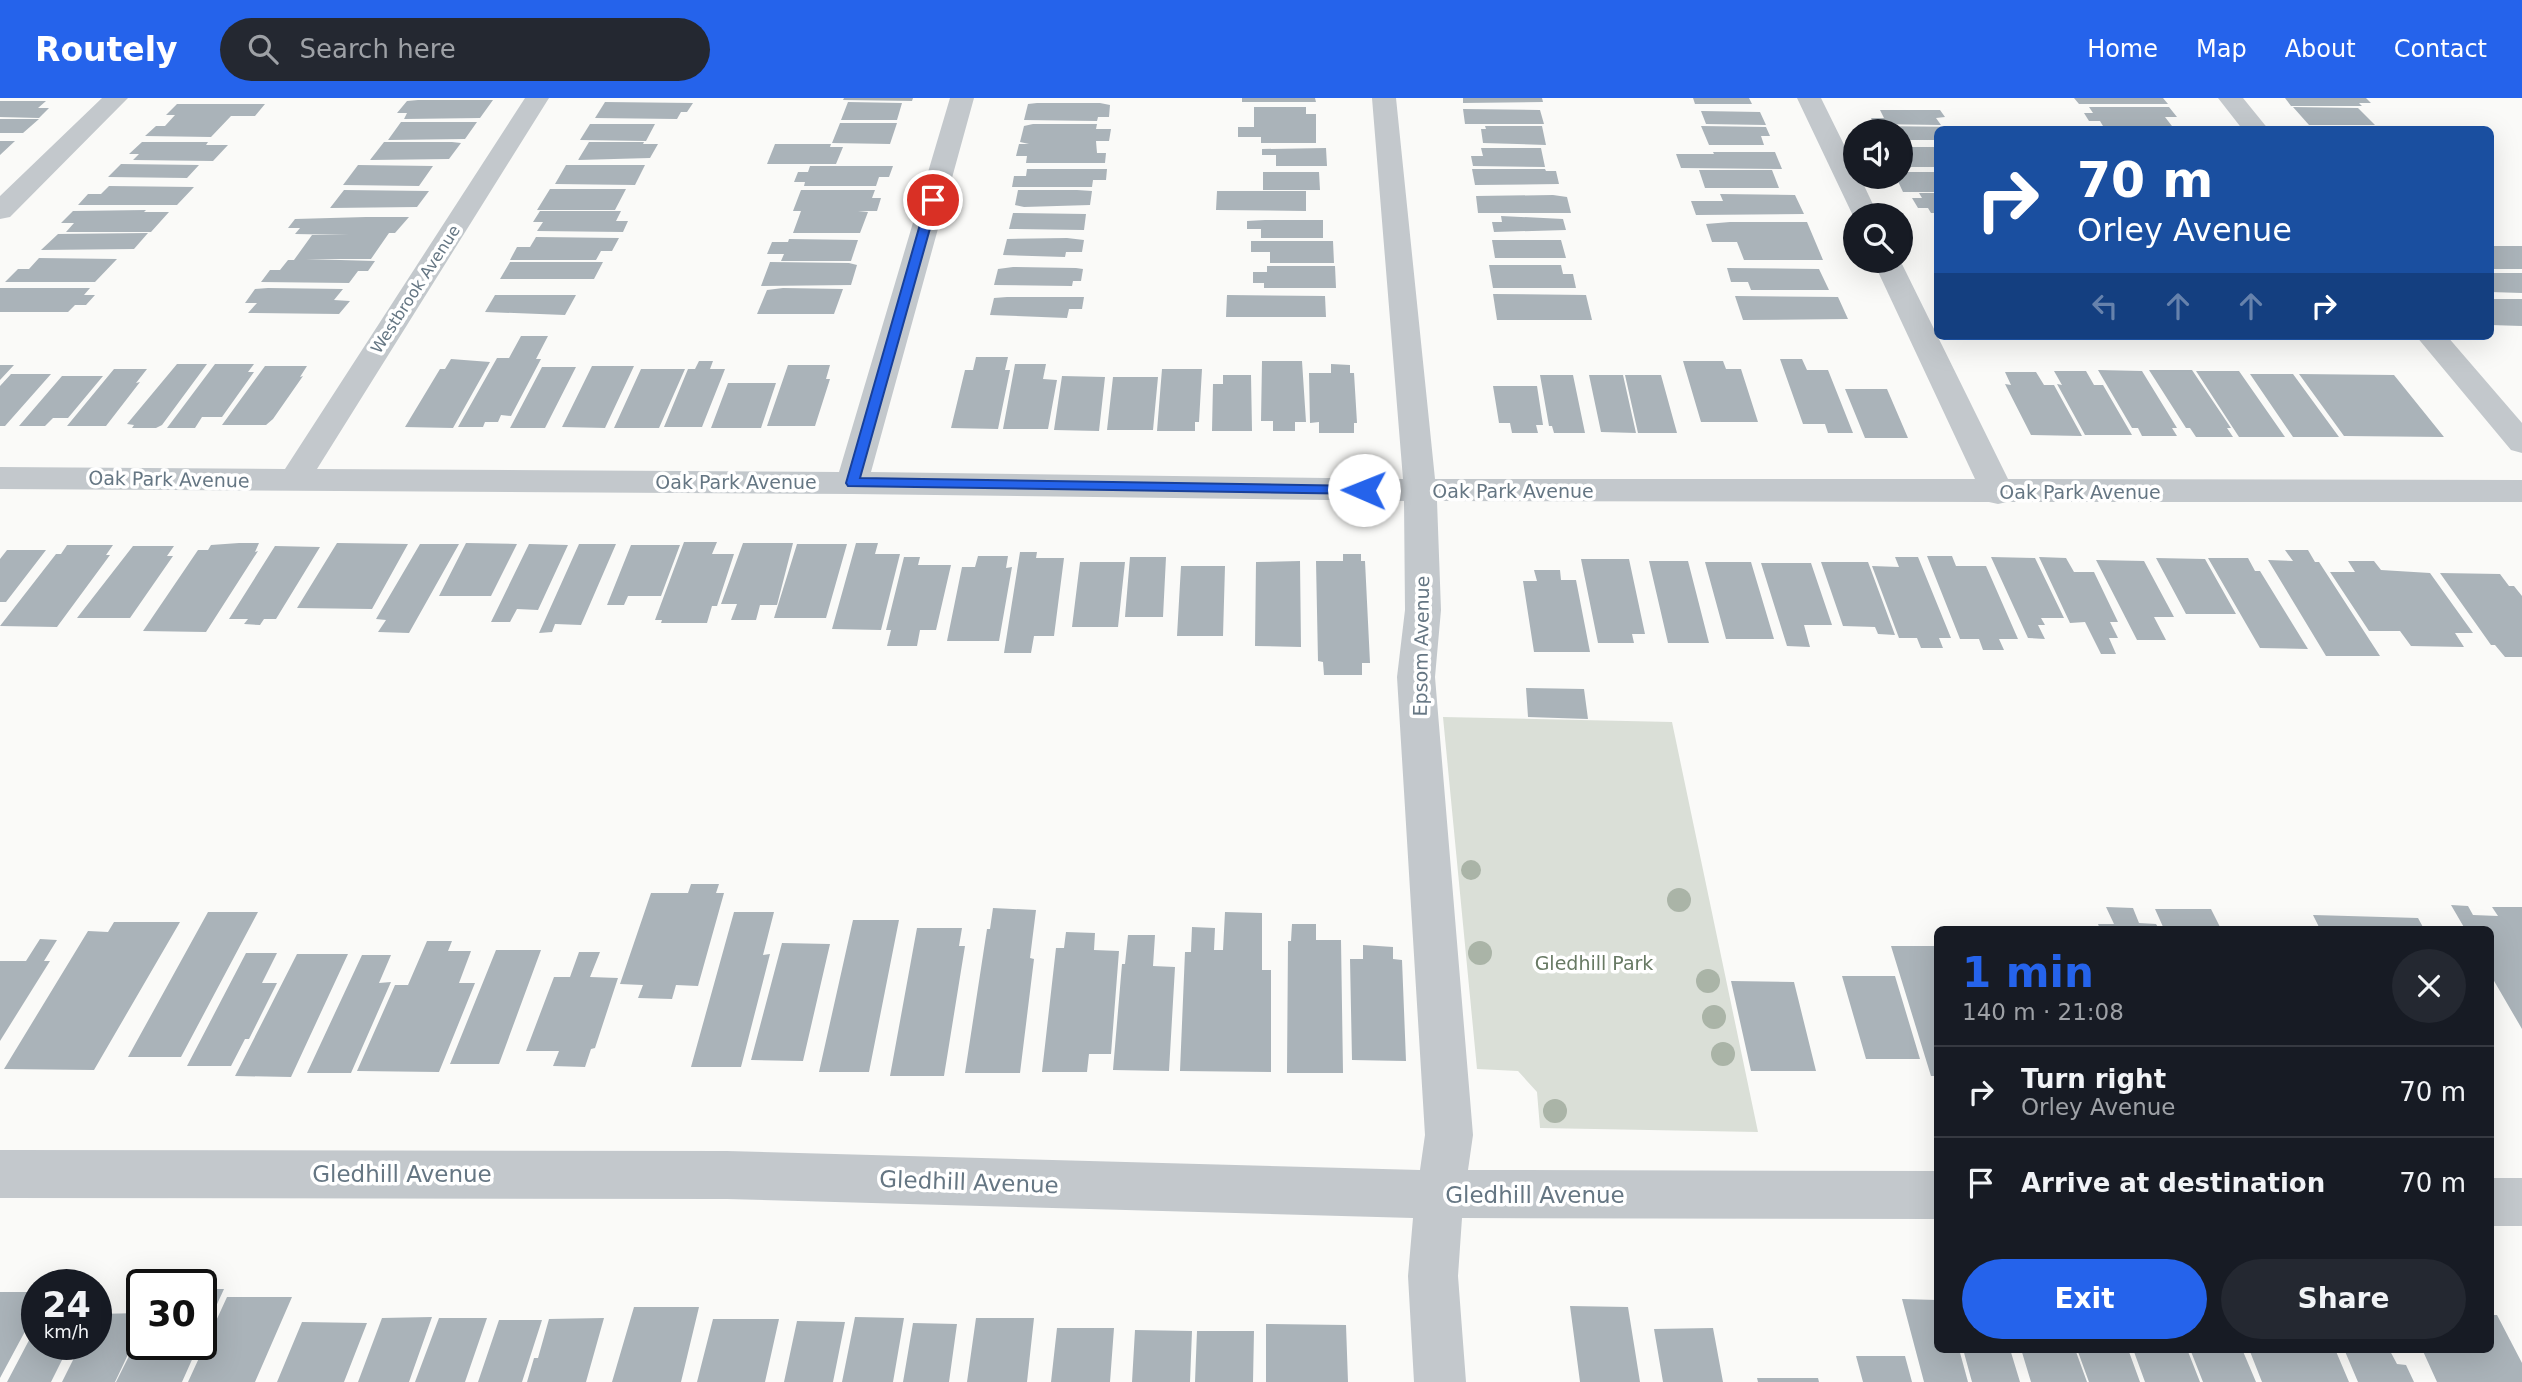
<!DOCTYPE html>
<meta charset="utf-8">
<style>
:root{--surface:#171b24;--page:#242831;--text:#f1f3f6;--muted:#9ea1a6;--line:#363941;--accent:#2563eb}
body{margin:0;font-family:"DejaVu Sans",sans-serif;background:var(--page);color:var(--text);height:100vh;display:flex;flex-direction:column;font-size:26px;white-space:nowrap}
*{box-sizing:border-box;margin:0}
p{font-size:23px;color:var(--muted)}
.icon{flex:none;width:38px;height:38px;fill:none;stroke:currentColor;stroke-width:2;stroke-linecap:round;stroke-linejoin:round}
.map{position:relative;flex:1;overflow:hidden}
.sheet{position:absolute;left:1934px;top:828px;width:560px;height:427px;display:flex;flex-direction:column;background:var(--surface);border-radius:10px;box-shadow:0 7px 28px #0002}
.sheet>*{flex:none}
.guide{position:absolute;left:1934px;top:28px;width:560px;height:214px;border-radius:10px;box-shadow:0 7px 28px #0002;background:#1a4fa0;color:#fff;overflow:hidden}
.controls{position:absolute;left:1843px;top:21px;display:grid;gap:14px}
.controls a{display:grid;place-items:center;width:70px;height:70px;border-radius:50%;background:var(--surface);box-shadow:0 7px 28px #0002;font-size:35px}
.speed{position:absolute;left:21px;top:1171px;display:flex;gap:14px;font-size:35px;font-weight:700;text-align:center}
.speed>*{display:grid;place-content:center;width:91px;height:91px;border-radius:50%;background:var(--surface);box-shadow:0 7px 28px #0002;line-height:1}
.speed small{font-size:18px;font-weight:400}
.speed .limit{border:4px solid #111;border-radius:10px;background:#fff;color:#111}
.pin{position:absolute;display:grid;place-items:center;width:60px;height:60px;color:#fff;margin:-30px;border:4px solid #fff;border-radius:50%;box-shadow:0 2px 7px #0007}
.me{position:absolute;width:77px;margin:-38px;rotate:271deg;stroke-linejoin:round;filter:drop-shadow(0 0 5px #0008)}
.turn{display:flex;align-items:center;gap:24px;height:147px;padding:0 28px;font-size:32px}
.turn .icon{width:91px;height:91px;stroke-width:2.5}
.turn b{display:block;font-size:49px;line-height:60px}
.lanes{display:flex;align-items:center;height:66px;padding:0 28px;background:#0003;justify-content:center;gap:35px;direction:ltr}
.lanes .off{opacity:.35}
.round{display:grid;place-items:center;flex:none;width:74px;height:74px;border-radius:37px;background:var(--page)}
.head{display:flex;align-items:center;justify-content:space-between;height:119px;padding:0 28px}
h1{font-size:42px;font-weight:700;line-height:52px;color:var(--accent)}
.action{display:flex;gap:14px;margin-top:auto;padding:14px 28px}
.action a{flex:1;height:80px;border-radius:42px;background:var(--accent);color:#fff;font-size:28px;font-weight:700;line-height:80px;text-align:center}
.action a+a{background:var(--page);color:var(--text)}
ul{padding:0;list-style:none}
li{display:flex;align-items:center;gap:21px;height:91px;padding:0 28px;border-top:2px solid var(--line)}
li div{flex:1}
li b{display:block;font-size:26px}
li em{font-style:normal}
header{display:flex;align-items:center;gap:42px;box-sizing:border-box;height:98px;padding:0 35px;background:var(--accent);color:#fff}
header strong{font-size:33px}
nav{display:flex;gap:38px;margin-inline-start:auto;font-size:24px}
.search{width:490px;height:63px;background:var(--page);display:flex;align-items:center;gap:18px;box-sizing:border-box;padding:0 24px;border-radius:38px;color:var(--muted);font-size:26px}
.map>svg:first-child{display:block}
.green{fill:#dadfd7}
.building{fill:#aab3b9}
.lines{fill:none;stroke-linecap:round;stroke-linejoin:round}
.minor{fill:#c3c8cc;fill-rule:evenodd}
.tree{fill:#aab4a7}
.route{fill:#2563eb;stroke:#184099;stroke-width:2}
.labels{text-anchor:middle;stroke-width:7;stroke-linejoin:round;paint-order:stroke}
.far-street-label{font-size:16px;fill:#657683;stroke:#fff}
.street-label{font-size:19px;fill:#657683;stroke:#fff}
.park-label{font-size:19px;fill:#687a64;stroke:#fff}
.near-street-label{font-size:23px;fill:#657683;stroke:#fff}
</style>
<header>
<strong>Routely</strong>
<div class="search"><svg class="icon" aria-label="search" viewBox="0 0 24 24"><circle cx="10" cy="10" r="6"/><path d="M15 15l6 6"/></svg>Search here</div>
<nav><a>Home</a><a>Map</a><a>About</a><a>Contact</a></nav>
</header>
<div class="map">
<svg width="2522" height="1284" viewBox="0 0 2522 1284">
<rect width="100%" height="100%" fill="#fafaf8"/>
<path class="green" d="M1443,619L1672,624L1758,1034L1540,1030L1537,994L1518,973L1477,971Z"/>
<path class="building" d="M844,0H913L912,3L843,2Z
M1242,0H1315L1316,4H1242Z
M1463,0H1542L1543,4L1463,5Z
M1693,0H1749L1752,6H1695Z
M2074,0H2163L2168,6H2079Z
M2285,0H2366L2371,5H2359L2362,8H2291Z
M418,2H493L480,20L404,21L407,15H397L407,3Z
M0,3H46L38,10H49L39,20L0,19Z
M605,4L693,5L687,14H681L677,21L595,20Z
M848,4L902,5L897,22H841Z
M1037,5H1100L1110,7L1109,19H1098L1097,23L1024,22L1028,6Z
M177,6H265L255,18H231L211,39L145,38L156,28H165L175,17H166Z
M1254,9H1306V16H1316V45H1261V39H1238V29H1254Z
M2089,9H2169L2177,19H2165L2175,32H2121L2119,29L2103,28L2100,23H2089L2084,15H2093Z
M2293,9L2358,10L2375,27H2309Z
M1463,11L1540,12L1544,26H1465Z
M1880,12H1940L1945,19L1936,20L1941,27L1874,26L1871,20H1884Z
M1701,13L1760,14L1766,27L1706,26Z
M0,21H39L23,35H0Z
M401,24H477L465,41L388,42Z
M840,25H897L890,46L832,45Z
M590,26H655L646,43L580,42Z
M1033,26H1097L1096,31H1111L1109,43H1096L1097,55H1106L1105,65H1026L1027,58H1016L1019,46H1029L1020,44L1024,28Z
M1485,28H1542L1546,47L1483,45L1481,31H1486Z
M1701,28L1766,29L1770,38H1761L1764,47H1709Z
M1872,28L1967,29L1968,32H1937V42H1900V33H1874Z
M0,43H15L0,57Z
M142,44H208L206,47H228L213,63L133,62L139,56H129Z
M384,44H452L461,45L449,61L370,62Z
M589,44H644L643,46H658L650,60L578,62Z
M775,46H831L830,49H843L836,66H767Z
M1900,49H1937V69H1905L1900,64Z
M1326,50L1327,68H1276V57H1262V51Z
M1481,50H1541L1545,69L1473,68L1471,58H1483Z
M1713,54H1775L1782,71L1681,70L1676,56H1714Z
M121,66L199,67L187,80L108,79Z
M358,67L433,68L419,88L343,87Z
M566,67H645L635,87L555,86Z
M810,68H893L889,79H879L876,88H804L805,84H794L798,74H808Z
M1027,71H1107L1106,82H1093L1092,89H1012L1014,78H1026Z
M1472,71H1545L1546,73H1556L1559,86L1475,87Z
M1699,72H1772L1779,90H1705Z
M1263,74H1319L1320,92H1263Z
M1900,74H1937V94H1903L1896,79H1900Z
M109,88L194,89L177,107H78L88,96H101Z
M550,91H626L615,112H537Z
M344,92L429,93L417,109L330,110Z
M801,92H875L872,100H881L877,113H858L868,114L860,135H793L801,113H793Z
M1018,92H1077L1092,93L1090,107L1024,109L1015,107Z
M1217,93H1306V113L1216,112Z
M1919,95H1937V115H1931L1928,110H1918L1912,100H1922Z
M1720,96L1795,97L1804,116L1696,117L1691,103H1723Z
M1553,97L1567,99L1571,115H1478L1476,98Z
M146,112L144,114H169L151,134H66L74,125H61L73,113Z
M540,113H621L616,123H628L623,134L537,133L543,124H533Z
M1013,115L1086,116L1084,132L1009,131Z
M1501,118L1563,121L1566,132L1494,134L1492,124H1502Z
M366,119H409L395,135H389L371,161H306L375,163L368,173H358L349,185L261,184L270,172H280L288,162H294L312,137H349L295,136L300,130H288L295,121Z
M1265,122H1323V140H1261V131H1247V123Z
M1730,124H1807L1823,162H1744L1737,144H1712L1706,126Z
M148,135L134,151L41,152L58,136Z
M536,139L619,140L612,153H601L596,162H510L517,149H530Z
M1067,140L1084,142L1082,154H1066L1065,159L1003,157L1007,141Z
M789,141L858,142L851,163H781L784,156H767L772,144H788Z
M1492,142H1561L1566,160H1495Z
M1251,143H1333L1334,165H1270V154H1251Z
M2490,148H2522V171H2490Z
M39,160L117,161L95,184H5L18,171H29Z
M510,164H603L594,181H500Z
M770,164L849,165L857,167L851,187L761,188Z
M1489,167H1561L1563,176H1573L1576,190H1493Z
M1267,168H1335L1336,190H1264V185H1253V174H1267Z
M1013,169L1076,170L1083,171L1081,183H1073L1072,188L994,187L998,171Z
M1727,170L1819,171L1829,192H1751L1748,184H1731Z
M2490,175H2522V195L2490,194Z
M0,190H90L84,197H95L86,207H75L68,214H0Z
M268,190L343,191L334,202L350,203L339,216L248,215L257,205H245L255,191Z
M783,190L843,191L834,216H757L767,192Z
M1493,196L1586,197L1592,222H1497Z
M495,197H576L565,217L485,214Z
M1227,197L1325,198L1326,219H1226Z
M1735,198L1838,199L1848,221L1743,222Z
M1007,199H1084L1082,211H1069L1067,220L990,217L994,200Z
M2490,201H2522V228L2490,227Z
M521,238H548L536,261H541L511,318L501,317L498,324H485L483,329H458L497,260H509Z
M976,259H1008L1005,272H1010L998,331L951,330L965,272H973Z
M451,261L490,264L453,330L405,329L440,271H445Z
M1780,261H1802L1807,272H1828L1853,335H1828L1825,326H1803Z
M699,263H713L710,271H725L702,329H664L688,271H695Z
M1262,263H1302L1306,324H1295V333H1273V323H1261Z
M1683,263H1723L1726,271H1741L1758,324H1701Z
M177,266H207L162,327L156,330H132L134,327L127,326Z
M215,266H254L248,274H254L222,319H202L195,330H167Z
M1015,266H1046L1043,281L1057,282L1048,331H1003Z
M1331,266L1350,267V275H1354L1357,325H1354V335H1319V324L1310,325L1309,275H1331Z
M0,267H14L0,282Z
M788,267H830L826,281H830L815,328H767Z
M265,268H307L300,279L303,278L273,321L266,327H222Z
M592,268H634L605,330L562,329Z
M542,269H576L545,330H510Z
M114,271H147L136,285L140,284L106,328H67Z
M641,271H685L659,330H614Z
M1162,271H1202L1199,324H1195V333H1157Z
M2098,272L2142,273L2177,330H2172L2177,338H2142L2138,330H2132Z
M2149,272H2192L2231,330H2227L2233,339H2196L2190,330H2186Z
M2054,273H2086L2094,287H2103L2132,337H2085L2057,286L2062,287Z
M2196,273H2239L2285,339H2239Z
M2005,274H2036L2044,287H2054L2082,338L2031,337L2005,286L2011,287Z
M11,276H51L5,328H0V288Z
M2250,276H2293L2339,339H2293Z
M2299,276L2394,277L2444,339L2344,338Z
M1223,277H1251L1252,333H1212L1213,286H1223Z
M1540,277H1573L1585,335H1554L1552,328H1549Z
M1589,277H1623L1636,335L1601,334Z
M1625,277H1661L1677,335H1638Z
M62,278H103L68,320H53L45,328H19Z
M1062,278L1105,279L1099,333L1054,332Z
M1113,279H1158L1153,332H1107Z
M728,285H776L761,330H711Z
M1493,288H1537L1543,327H1536L1538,335H1512L1510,325H1499Z
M1845,291H1887L1908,340H1865Z
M684,444H717L712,456H734L717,508H712L707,525H661L662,522H655Z
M239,445H259L255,454L258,453L206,534L143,533L198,452H208L211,447Z
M337,445L408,446L372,511L297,510Z
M466,445L517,446L491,498H439Z
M743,445H793L777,507H760L756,522H731L737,506H721Z
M856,445H878L875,456H900L881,532L832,531Z
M420,446H459L409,535L378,534L386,522L376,521Z
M529,446L568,447L538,512L517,511L510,524H491Z
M579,446H616L581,527L555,526L552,534L539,535Z
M797,446H847L826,520H774Z
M67,447H113L106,457H110L57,529L0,528L56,456H61Z
M631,447H680L661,498H628L624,507H607Z
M133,448H174L167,458H173L130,520H77Z
M275,448L320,449L276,521H264L260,527L244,526L248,521H229Z
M7,452H46L6,504H0V461Z
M2285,452H2308L2315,464H2319L2380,558H2326L2268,462L2293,463Z
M1020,454H1037L1036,460H1064L1054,538H1034L1031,555H1004Z
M1343,456H1361V463H1365L1370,565H1362V577H1324L1323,564L1318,563L1316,463H1343Z
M978,458H1008L1006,470L1012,469L999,543H947L962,469H975Z
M1927,458H1952L1956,468H1986L2018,541H1999L2004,552H1983L1979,541H1960Z
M904,459H920L918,467H951L936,532H920L917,548H887L891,532H886Z
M1130,459H1166L1163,519H1125Z
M1895,459H1918L1951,540H1939L1943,550H1921L1917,540H1899L1872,468L1899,469Z
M1991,459L2035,460L2064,520H2041L2045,527H2038L2045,541L2028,540Z
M2039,459L2066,460L2074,474H2094L2118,524H2110L2118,540H2109L2116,556H2101L2085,524L2070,525Z
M2156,460L2205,461L2236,516H2186Z
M2208,460H2248L2255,473H2260L2308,551L2260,550Z
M1581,461H1629L1645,536H1632L1634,545H1598Z
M2096,462L2144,463L2174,519H2154L2166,542H2137Z
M1300,463L1301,549L1255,548L1256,464Z
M1649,463H1688L1709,545H1668Z
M2348,463H2374L2381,472L2430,475L2473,535H2455L2464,549L2411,548L2400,533H2369L2330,474H2355Z
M1080,464H1125L1118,529H1072Z
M1705,464H1751L1774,541H1726Z
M1821,464H1868L1895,537L1878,536L1875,529L1843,528Z
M1761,465H1811L1832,527H1804L1810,549L1787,548Z
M1181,468H1225L1223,538H1177Z
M1534,472H1560L1561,482H1576L1590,554H1534L1523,483H1537Z
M2440,475L2500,476L2509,488H2514L2522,498V559H2505L2495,547H2491Z
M1526,590L1584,591L1588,621L1528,619Z
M691,786H719L716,795H724L698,888L676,887L672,901L638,900L643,887L620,886L651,795H688Z
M2451,807L2468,808L2473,817L2498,818L2492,809H2522V931L2490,876V831H2465Z
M2106,809L2133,810L2139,825L2156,826L2159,831H2100L2098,826H2114Z
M993,810L1036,812L1030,860L1034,861L1020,975H965L987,831H990Z
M2155,811H2211L2221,831H2164Z
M208,814H258L181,959H128Z
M734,814H774L763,857L770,856L741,969H691Z
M1225,814L1262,815V872H1271V974L1180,973L1185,854H1191L1192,829L1215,830L1214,852H1223Z
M2313,817L2418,820L2424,831H2320Z
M853,822H899L869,974H819Z
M114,824H180L94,972L4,971L88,833L108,834Z
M1292,826H1316V842H1341L1343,975H1287L1288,843H1291Z
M2234,828H2284L2286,831H2235Z
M917,830H962L959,848H965L944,978H890Z
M1066,834L1095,835L1094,852L1119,853L1111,956H1089L1087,974H1042L1056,850H1064Z
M1128,837H1155L1153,868L1175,869L1169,973L1113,972L1122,866H1125Z
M40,841L57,842L44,863H50L0,943V863H26Z
M427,843H452L448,853H471L459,885H475L439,974L357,973L395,887H408Z
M782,845L830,846L803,963L751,962Z
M1363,847L1393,849V861L1402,862L1406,963L1352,962L1350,861H1363Z
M1891,848H1937V978H1931Z
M496,852H541L499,966H450Z
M579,854H600L590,879L618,880L595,950L591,951L585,969L553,968L559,953H526L554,879H570Z
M246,855H277L262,885H277L249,941H245L231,968H187Z
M297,856H348L291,979L235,978Z
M362,857H391L379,885L391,884L351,975H307Z
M1842,878H1895L1920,961H1866Z
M1731,883L1794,884L1816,973H1751Z
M201,1191H224L201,1241Z
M0,1194H37V1211L0,1280Z
M227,1199H292L255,1284H188Z
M1902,1201L1937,1202V1251H1959L1968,1284H1924Z
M1570,1208L1628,1209L1640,1284H1580Z
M634,1209H699L681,1284H612Z
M142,1215V1227L115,1284H62L81,1246H96V1216Z
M2490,1217H2497L2522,1265V1284H2437L2422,1251H2490Z
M432,1219L409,1284H358L382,1220Z
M855,1219L904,1220L893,1284H842Z
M439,1220H487L465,1284H415Z
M604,1220L586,1284H527L534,1260H538L549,1221Z
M976,1220H1034L1027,1284H967Z
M713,1221H779L765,1284H697Z
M499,1222H542L522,1284H478Z
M797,1223L845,1224L833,1284H784Z
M302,1224L367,1225L344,1284H277Z
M913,1225L957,1226L949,1284H903Z
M1266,1226L1346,1227L1348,1284H1266Z
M37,1227V1246H70L51,1284H7Z
M1057,1230H1114L1110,1284H1051Z
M1713,1230L1723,1284H1663L1654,1231Z
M142,1232V1246H199L182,1284H116Z
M1135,1232L1192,1233L1190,1284H1132Z
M1197,1233H1254L1253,1284H1195Z
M1963,1251H2010L2020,1284H1972Z
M2021,1251H2075L2087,1284H2031Z
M2077,1251H2128L2140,1284H2089Z
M2133,1251H2187L2200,1284H2145Z
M2190,1251H2242L2256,1284H2203Z
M2249,1251H2335L2349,1284H2262Z
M2344,1251H2389L2397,1266L2406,1267L2414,1284H2358Z
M1856,1258H1905L1912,1284H1863Z
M1757,1280H1818L1819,1284H1758Z"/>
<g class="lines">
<path class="minor" d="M102,0H128L10,119L0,121V98Z
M525,0H549L317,371L839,374L950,0H974L871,374L1403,381L1372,0H1396L1435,381H1975L1873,163L1900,162L2008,381L2522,382V404H2007L1998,406L1989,404L1437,403L1441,512L1435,579L1473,1037L1468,1072L1937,1073V1121L1462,1120L1458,1178L1466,1284H1414L1408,1178L1413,1120L727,1101L0,1100V1052L727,1053L1420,1072L1425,1037L1397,579L1405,512L1404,403L852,396L0,391V369L285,371Z
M1797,0H1821L1855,69V79H1860L1878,117H1855V122Z
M2218,0H2243L2269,32H2243Z
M2416,238H2447L2522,325V355L2511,352Z
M2490,1080H2522V1128H2490Z"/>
</g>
<g class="tree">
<circle cx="1471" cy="772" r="10"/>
<circle cx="1679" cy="802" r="12"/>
<circle cx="1480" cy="855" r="12"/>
<circle cx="1708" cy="883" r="12"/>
<circle cx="1714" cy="919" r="12"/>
<circle cx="1723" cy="956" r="12"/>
<circle cx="1555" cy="1013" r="12"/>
</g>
<path class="route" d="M933,99L938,102L860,380L1364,388L1371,392L1369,396L848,388L846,385L927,102Z"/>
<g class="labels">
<g class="far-street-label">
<text transform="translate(415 191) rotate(-57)" y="6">Westbrook Avenue</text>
</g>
<g class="street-label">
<text transform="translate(169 381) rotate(1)" y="7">Oak Park Avenue</text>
<text x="736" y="391">Oak Park Avenue</text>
<text x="1513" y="400">Oak Park Avenue</text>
<text x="2080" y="401">Oak Park Avenue</text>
<text transform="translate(1421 548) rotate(-89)" y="7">Epsom Avenue</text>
</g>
<g class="park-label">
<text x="1594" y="872">Gledhill Park</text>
</g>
<g class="near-street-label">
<text x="402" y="1084">Gledhill Avenue</text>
<text transform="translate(969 1084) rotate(2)" y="8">Gledhill Avenue</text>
<text x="1535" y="1105">Gledhill Avenue</text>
</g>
</g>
</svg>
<div class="controls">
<a><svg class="icon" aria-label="sound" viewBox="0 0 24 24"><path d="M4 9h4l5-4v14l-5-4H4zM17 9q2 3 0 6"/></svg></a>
<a><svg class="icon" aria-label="search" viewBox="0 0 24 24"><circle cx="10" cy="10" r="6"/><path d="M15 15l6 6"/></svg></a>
</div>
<div class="speed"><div>24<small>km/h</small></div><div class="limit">30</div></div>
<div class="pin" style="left:933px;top:102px;background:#d93025"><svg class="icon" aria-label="arrive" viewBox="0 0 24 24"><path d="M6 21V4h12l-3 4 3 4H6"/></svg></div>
<svg class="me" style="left:1364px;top:392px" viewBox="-20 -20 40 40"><circle r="19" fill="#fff"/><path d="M0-13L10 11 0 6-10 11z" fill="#2563eb"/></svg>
<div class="guide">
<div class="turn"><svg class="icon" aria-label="right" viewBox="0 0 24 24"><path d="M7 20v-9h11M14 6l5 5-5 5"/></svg><div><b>70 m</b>Orley Avenue</div></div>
<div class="lanes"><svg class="icon off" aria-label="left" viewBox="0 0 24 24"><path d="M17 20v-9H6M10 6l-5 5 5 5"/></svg><svg class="icon off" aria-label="ahead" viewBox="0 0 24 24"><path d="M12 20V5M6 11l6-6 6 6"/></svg><svg class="icon off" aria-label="ahead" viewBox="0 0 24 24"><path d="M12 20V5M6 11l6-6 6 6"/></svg><svg class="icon" aria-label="right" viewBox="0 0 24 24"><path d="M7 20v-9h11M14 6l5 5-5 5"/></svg></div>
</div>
<section class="sheet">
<div class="head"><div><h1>1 min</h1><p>140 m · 21:08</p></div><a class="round"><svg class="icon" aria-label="close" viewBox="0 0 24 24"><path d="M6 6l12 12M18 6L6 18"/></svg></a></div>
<ul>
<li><svg class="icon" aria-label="right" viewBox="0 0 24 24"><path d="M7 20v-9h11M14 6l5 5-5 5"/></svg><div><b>Turn right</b><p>Orley Avenue</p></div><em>70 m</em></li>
<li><svg class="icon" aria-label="arrive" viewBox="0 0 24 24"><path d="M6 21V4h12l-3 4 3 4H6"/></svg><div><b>Arrive at destination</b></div><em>70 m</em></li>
</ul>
<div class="action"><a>Exit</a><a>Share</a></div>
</section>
</div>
